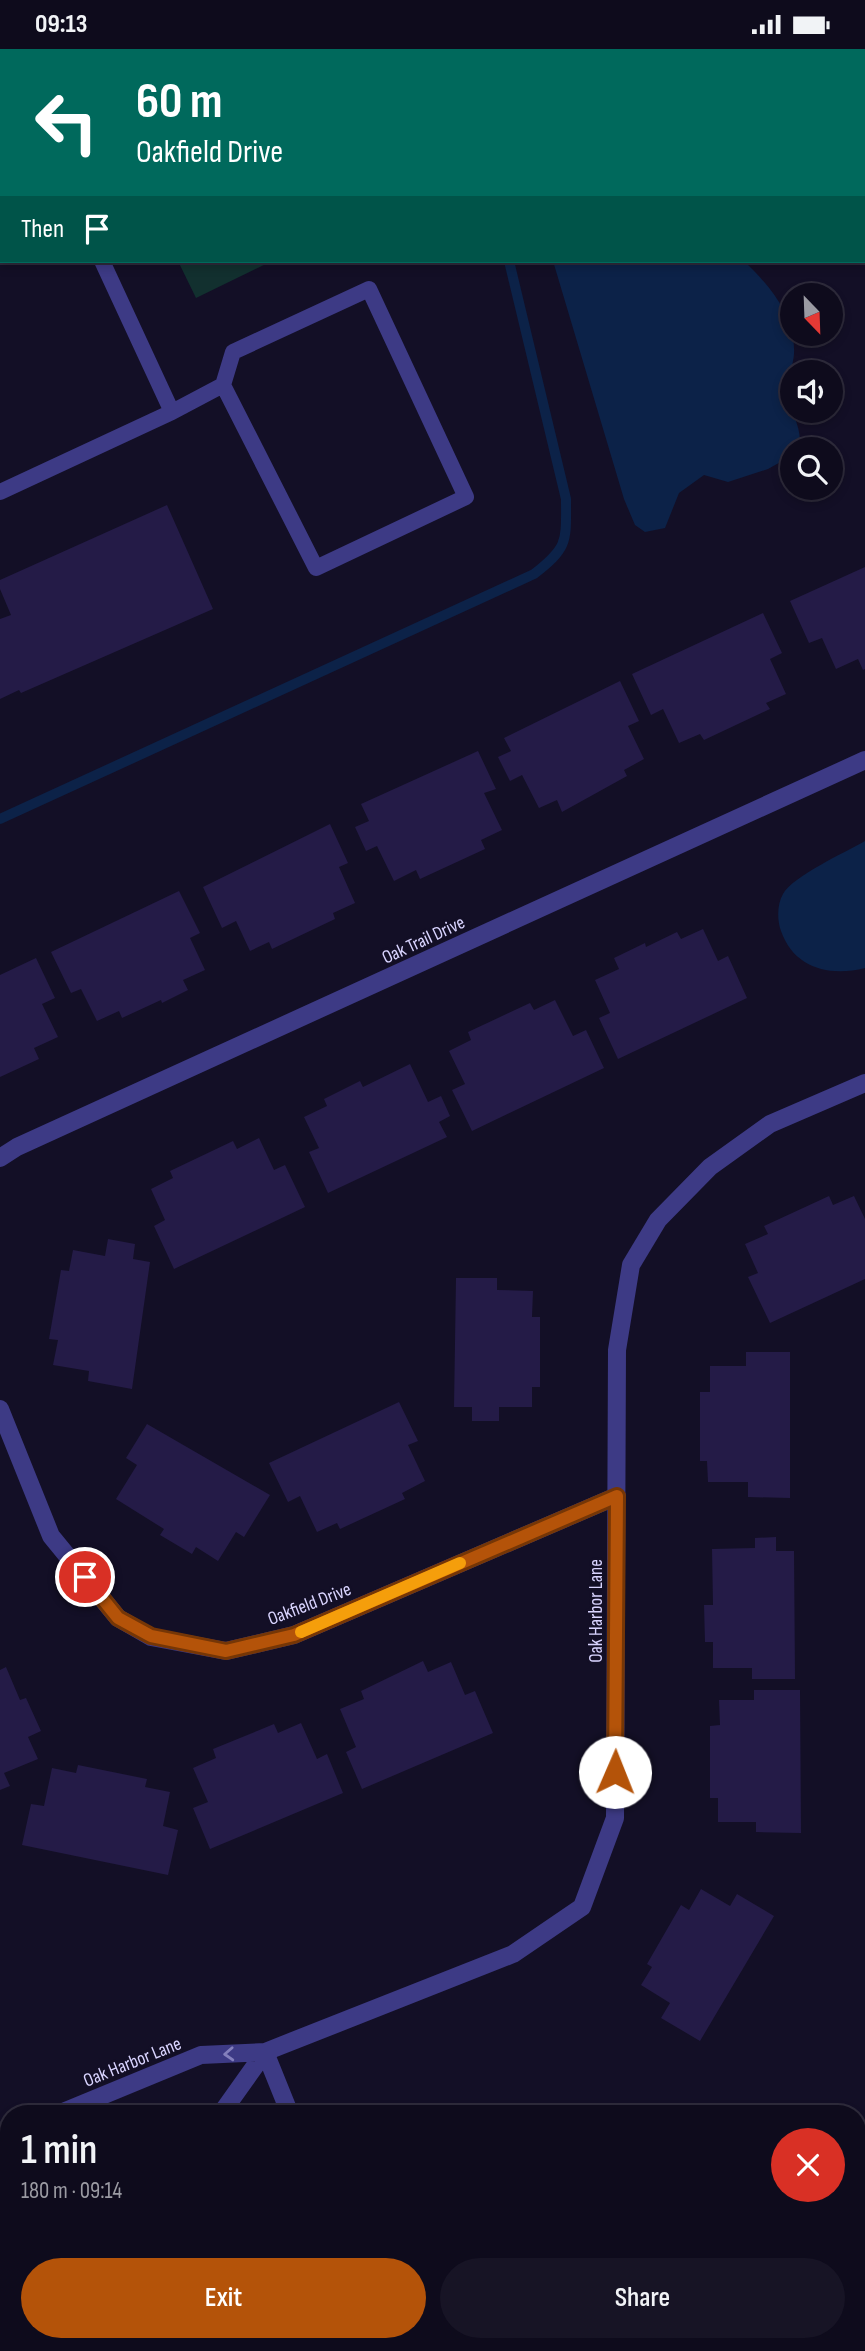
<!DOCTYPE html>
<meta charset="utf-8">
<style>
:root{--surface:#0e0b1c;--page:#171425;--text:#f1f3f6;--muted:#9b9ba3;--line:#2e2b3b;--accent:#b45309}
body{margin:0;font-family:"Sofia Sans Condensed",sans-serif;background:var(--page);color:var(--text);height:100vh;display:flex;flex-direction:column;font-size:26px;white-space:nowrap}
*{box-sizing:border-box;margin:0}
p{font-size:23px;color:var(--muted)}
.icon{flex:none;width:38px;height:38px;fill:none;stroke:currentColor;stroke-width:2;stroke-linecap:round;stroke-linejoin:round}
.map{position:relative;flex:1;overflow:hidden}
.drawer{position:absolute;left:0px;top:2056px;width:866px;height:247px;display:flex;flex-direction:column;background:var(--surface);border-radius:28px 28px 0 0;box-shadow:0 4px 10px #0003,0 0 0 2px var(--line)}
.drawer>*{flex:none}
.hud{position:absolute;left:0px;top:0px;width:866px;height:214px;box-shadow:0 4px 10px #0003,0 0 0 2px var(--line);background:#00695c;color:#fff;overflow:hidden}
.needle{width:46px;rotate:157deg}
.tools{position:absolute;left:780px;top:234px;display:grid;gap:14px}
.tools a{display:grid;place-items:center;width:63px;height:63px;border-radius:50%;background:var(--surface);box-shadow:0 4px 10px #0003,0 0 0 2px var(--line);font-size:35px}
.pin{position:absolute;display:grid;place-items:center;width:60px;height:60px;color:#fff;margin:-30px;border:4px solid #fff;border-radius:50%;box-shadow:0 2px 7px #0007}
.me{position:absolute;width:77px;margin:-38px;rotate:1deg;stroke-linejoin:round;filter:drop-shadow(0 0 5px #0008)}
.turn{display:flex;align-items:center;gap:24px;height:147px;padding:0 21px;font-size:32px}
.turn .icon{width:91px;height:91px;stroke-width:2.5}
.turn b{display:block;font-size:49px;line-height:60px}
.then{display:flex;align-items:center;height:66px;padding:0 21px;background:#0003;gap:14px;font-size:26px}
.round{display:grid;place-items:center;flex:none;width:74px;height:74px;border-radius:37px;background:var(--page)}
.overview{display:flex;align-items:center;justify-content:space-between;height:119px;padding:0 21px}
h1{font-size:42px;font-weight:600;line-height:52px}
.action{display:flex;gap:14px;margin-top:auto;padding:14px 21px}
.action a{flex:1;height:80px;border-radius:42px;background:var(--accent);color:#fff;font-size:28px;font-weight:600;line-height:80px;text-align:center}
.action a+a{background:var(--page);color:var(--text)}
.status{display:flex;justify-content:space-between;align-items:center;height:49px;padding:0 35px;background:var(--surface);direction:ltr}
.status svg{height:19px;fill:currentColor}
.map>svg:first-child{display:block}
.green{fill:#12302f}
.water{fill:#0c2248}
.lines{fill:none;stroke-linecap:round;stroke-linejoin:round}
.stream{stroke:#0c2248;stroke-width:10}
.building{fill:#241b47}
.service{stroke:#3d3a85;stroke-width:16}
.minor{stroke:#3d3a85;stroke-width:18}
.tertiary{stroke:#3d3a85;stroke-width:18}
.oneway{stroke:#837fbc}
.route-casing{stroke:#753606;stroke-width:18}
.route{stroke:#b45309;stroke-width:12}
.slow{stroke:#f59e0b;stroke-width:12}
.labels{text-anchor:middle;stroke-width:5;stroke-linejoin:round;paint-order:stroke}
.street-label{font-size:19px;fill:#d9d4ff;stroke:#130f26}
</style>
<div class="status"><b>09:13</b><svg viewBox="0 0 49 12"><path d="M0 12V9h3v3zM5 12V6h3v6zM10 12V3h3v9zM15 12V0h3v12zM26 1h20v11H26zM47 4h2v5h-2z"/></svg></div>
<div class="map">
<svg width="865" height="2302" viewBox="0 0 865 2302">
<rect width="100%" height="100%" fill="#130f26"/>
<path class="green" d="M178,212H272L196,249Z"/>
<path class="water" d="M553,212H744C769,236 796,267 794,305C793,319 785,335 788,348C791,363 806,387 797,401H793V406L768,420L728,433L704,426L679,444L665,479L645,483L635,476L624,450Z
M865,792V919C829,928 794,919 781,882C777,871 777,855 783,845C793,827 846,803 865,792Z"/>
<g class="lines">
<path class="stream" d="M460,0V2
M0,770L534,525C569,498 566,492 566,450L509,212"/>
</g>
<path class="building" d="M167,456L213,560L21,644L19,641L0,650V570L11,566L0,540V531Z
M865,518V620L863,621L858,610L836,620L822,589L809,594L790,552Z
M763,564L782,604L770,610L786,645L766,654L770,660L704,691L700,685L679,694L663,660L651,666L632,625Z
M620,632L639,672L628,677L644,710L624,721L627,727L562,763L557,751L539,759L522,726L510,732L498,708L511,702L504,689Z
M478,702L496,740L484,744L502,781L481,791L485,800L420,830L416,821L394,832L377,797L366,802L355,778L369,772L361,755Z
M330,775L348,814L339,818L355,854L333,864L335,870L272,900L269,893L250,902L236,872L222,879L203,838Z
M179,842L200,884L190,889L205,921L183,931L188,941L162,954L161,951L122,969L119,962L97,972L81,940L71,944L51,903Z
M703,880L718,912L728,907L747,949L618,1010L599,969L610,964L595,931L619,920L614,909L645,894L646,898L677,883L681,890Z
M36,909L55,949L42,955L58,988L34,999L39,1010L0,1028V926Z
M555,951L573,987L586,981L604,1019L472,1082L452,1041L465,1035L449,1002L471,991L468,983L530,954L534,961Z
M410,1015L428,1053L441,1047L450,1067L439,1073L447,1088L328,1144L309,1103L319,1099L304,1068L327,1057L324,1050L360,1032L363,1038Z
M259,1089L274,1121L285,1116L305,1158L174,1220L154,1177L165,1171L151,1140L173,1129L170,1122L233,1092L237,1100Z
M829,1147L833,1156L854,1147L865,1170V1230L770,1274L748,1228L758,1224L745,1195L768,1185L764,1177Z
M108,1190L135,1195L133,1210L150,1213L132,1340L88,1332L89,1322L53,1316L58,1291L49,1290L61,1221L69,1222L73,1201L105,1207Z
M456,1229H497V1241L533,1242L532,1268H540V1338H532V1358H499V1372H472V1358H454Z
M746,1303H790V1449L748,1448V1433H708L707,1412H700V1343H710V1317H746Z
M399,1353L418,1392L408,1396L425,1432L402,1444L405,1450L340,1480L337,1474L317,1483L300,1447L288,1453L269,1414Z
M147,1375L270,1446L244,1488L236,1483L218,1512L196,1498L192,1505L160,1486L164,1480L116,1450L137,1416L126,1409Z
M776,1488V1502H794L795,1630H752V1619H713V1593H705L704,1556H713L712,1500L755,1499V1489Z
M423,1612L428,1623L451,1613L465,1646L475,1642L493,1684L362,1740L346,1703L356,1698L340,1660L364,1650L361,1642Z
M6,1618L20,1651L26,1649L41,1682L28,1688L38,1710L4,1724L10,1737L0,1741V1621Z
M754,1641H800L801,1784L756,1783V1773H718V1749H710V1677L720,1676L719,1651H754Z
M301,1674L317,1710L327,1705L343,1744L210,1800L193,1759L208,1753L193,1719L216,1709L213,1700L274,1675L278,1684Z
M78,1716L147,1730L145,1738L170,1743L163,1777L178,1781L168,1826L22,1796L31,1755L44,1757L52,1719L76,1724Z
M701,1840L730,1857L737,1845L774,1867L700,1992L661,1969L670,1954L641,1936L652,1918L647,1915L681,1856L689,1861Z
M204,2294H233L207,2302Z
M293,2294H298L302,2302H275Z
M475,2294H569L572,2302H473Z"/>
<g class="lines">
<path class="service" d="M0,131L2,130
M102,212L172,363L223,336L233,303L369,240L466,448L316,519L223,336
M0,443L172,363"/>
<path class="minor" d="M0,1109L17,1098L865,711
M0,1360L51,1487L118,1569L151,1588L226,1602L294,1586L617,1447
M58,2065L201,2006L265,2003L223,2062L215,2065
M290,2065L265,2003L513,1905L582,1858L615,1769L617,1301L631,1216L658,1171L710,1118L770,1075L865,1034
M0,2089L9,2085
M0,2159L9,2155
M383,2294L386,2302
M830,2302L835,2298"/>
<path class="tertiary" d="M0,2279L10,2302"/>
</g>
<defs><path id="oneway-chevron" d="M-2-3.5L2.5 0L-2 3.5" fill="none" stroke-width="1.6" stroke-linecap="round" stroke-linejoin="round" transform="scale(1.75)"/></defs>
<use class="oneway" href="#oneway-chevron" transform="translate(229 2005) rotate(177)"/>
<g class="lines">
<defs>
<path id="route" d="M85,1528L118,1569L151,1587L226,1602L294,1586L617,1447L615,1723"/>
</defs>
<use href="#route" class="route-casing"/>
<use href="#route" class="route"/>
<path class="slow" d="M301,1583L460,1514"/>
</g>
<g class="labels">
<g class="street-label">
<text transform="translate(423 890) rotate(-25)" y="7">Oak Trail Drive</text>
<text transform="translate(309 1554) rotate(-21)" y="7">Oakfield Drive</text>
<text transform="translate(595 1562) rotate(-90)" y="7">Oak Harbor Lane</text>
<text transform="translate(132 2012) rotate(-22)" y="7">Oak Harbor Lane</text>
</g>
</g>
</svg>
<div class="tools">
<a><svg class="needle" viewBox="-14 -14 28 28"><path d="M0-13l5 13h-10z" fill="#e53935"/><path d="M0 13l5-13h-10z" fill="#9b9ba3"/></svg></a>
<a><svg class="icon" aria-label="sound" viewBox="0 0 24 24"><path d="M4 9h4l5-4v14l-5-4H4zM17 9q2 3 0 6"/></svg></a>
<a><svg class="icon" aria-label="search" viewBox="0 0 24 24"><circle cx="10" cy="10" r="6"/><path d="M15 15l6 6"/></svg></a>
</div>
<div class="pin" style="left:85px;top:1528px;background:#d93025"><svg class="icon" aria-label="arrive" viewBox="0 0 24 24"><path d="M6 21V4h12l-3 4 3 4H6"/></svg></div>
<svg class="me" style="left:615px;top:1723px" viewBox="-20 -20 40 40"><circle r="19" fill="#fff"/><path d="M0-13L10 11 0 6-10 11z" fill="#b45309"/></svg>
<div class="hud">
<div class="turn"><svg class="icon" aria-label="left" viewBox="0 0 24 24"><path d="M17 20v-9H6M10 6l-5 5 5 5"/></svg><div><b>60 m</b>Oakfield Drive</div></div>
<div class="then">Then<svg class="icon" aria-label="arrive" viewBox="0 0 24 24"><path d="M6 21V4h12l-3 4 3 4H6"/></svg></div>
</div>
<section class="drawer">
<div class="overview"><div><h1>1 min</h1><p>180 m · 09:14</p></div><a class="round" style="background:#d93025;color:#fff"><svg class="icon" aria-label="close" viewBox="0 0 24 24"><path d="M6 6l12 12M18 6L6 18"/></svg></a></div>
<div class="action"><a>Exit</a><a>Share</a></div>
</section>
</div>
